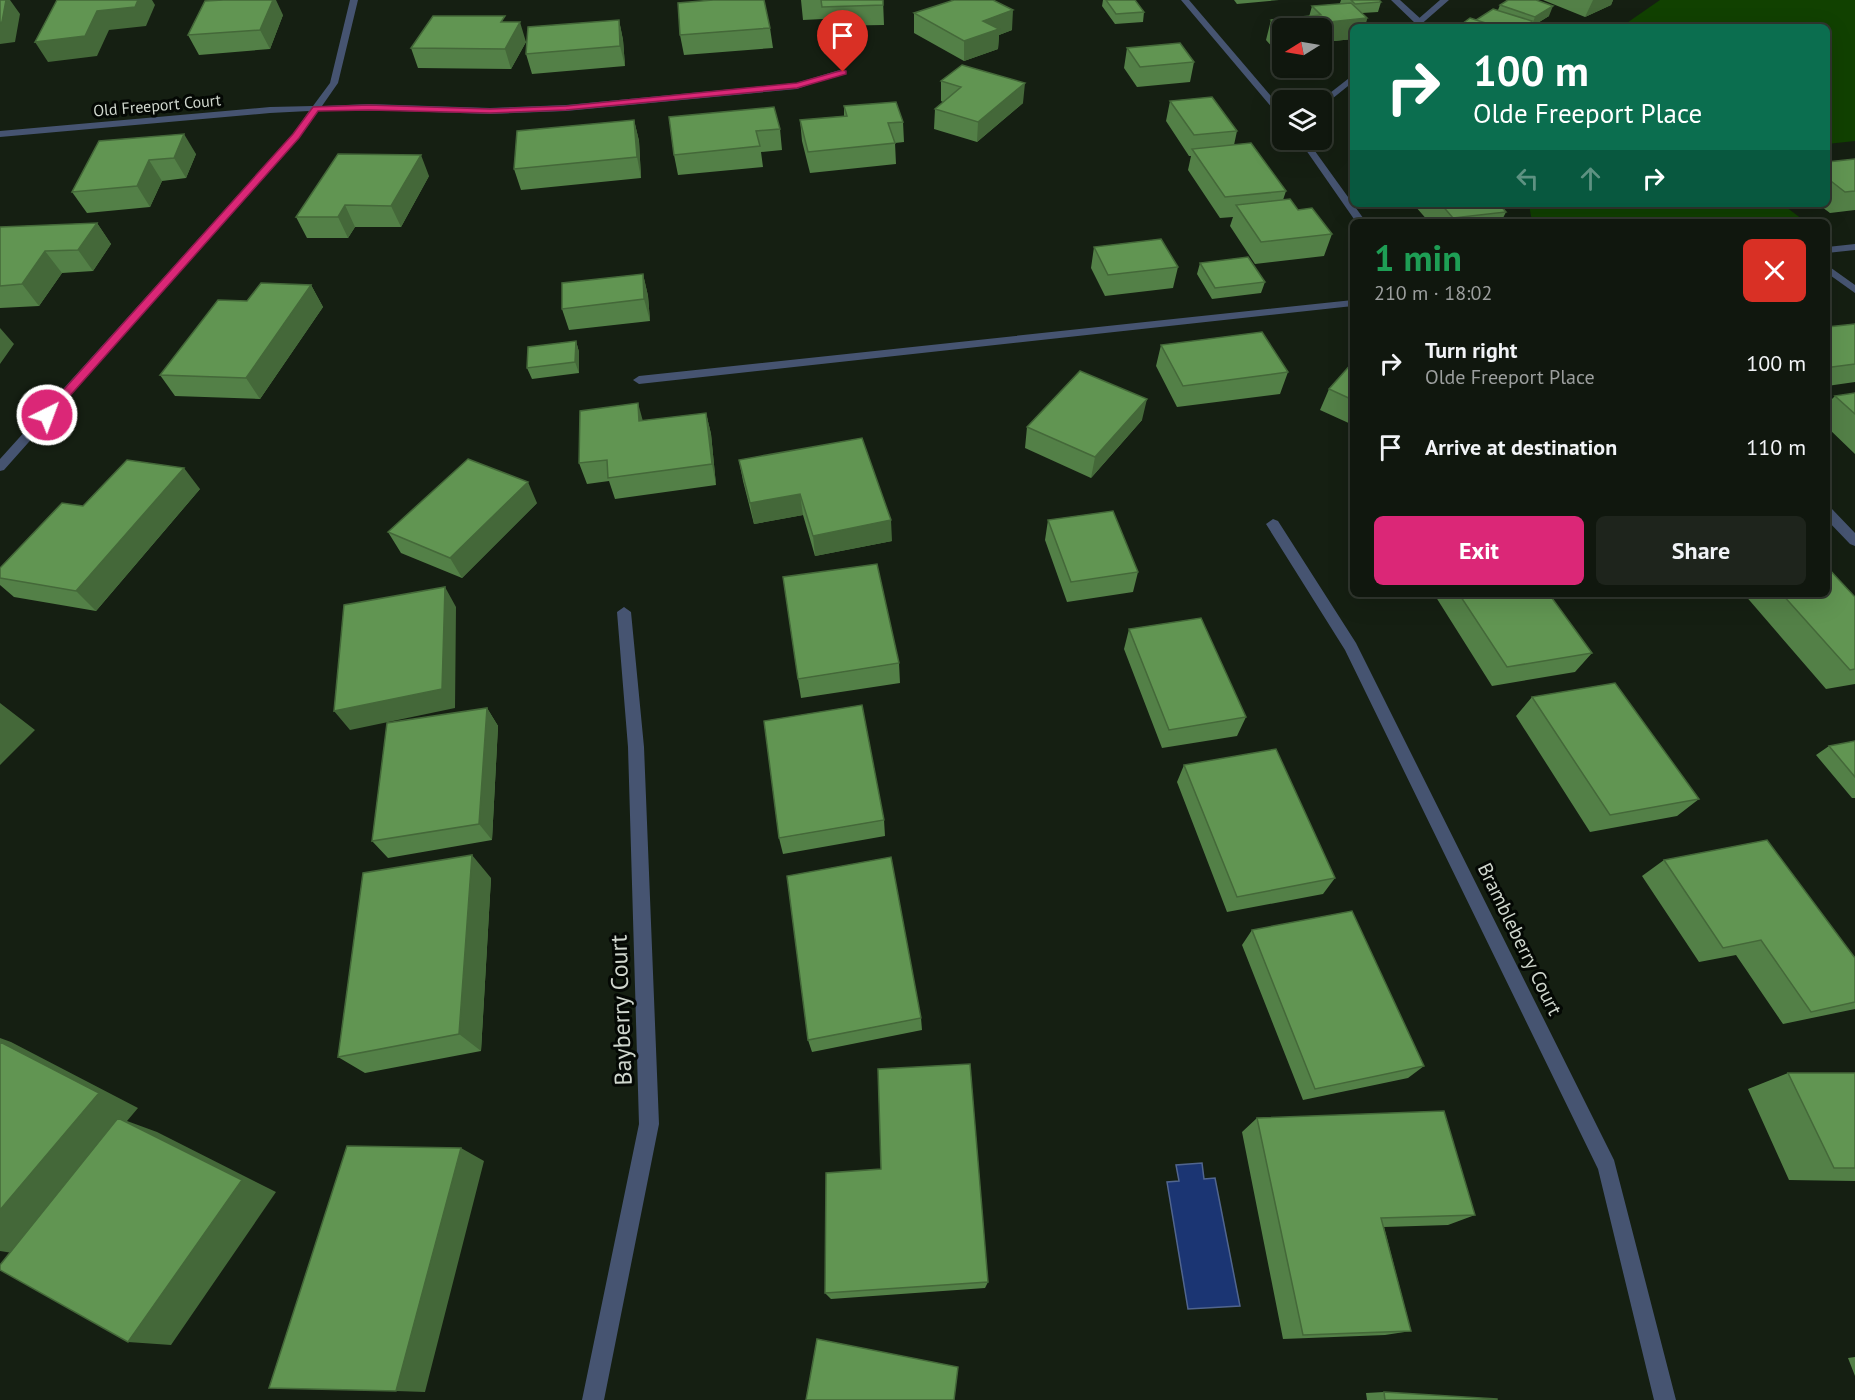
<!DOCTYPE html>
<meta charset="utf-8">
<style>
:root{--surface:#10170e;--page:#1e241c;--text:#f1f3f6;--muted:#9c9f9e;--line:#30362e;--accent:#db2777}
body{margin:0;font-family:"PT Sans",sans-serif;background:var(--page);color:var(--text);height:100vh;display:flex;flex-direction:column;font-size:22px;white-space:nowrap}
*{box-sizing:border-box;margin:0}
p{font-size:20px;color:var(--muted)}
.icon{flex:none;width:33px;height:33px;fill:none;stroke:currentColor;stroke-width:2;stroke-linecap:round;stroke-linejoin:round}
.map{position:relative;flex:1;overflow:hidden}
.side{position:absolute;left:1350px;top:219px;width:480px;height:378px;display:flex;flex-direction:column;background:var(--surface);border-radius:9px;box-shadow:0 6px 24px #0002,0 0 0 2px var(--line)}
.side>*{flex:none}
.hud{position:absolute;left:1350px;top:24px;width:480px;height:183px;border-radius:9px;box-shadow:0 6px 24px #0002,0 0 0 2px var(--line);background:#0b6e4f;color:#fff;overflow:hidden}
.needle{width:39px;rotate:259deg}
.controls{position:absolute;left:1272px;top:18px;display:grid;gap:12px}
.controls a{display:grid;place-items:center;width:60px;height:60px;border-radius:9px;background:var(--surface);box-shadow:0 6px 24px #0002,0 0 0 2px var(--line);font-size:30px}
.pin{position:absolute;display:grid;place-items:center;width:51px;height:51px;color:#fff;margin:-62px -26px;border-radius:50% 50% 50% 0;rotate:-45deg;box-shadow:0 0 6px #0007}
.pin .icon{rotate:45deg}
.me{position:absolute;width:66px;margin:-33px;rotate:42deg;stroke-linejoin:round;filter:drop-shadow(0 0 4px #0008)}
.turn{display:flex;align-items:center;gap:21px;height:126px;padding:0 24px;font-size:27px}
.turn .icon{width:78px;height:78px;stroke-width:2.5}
.turn b{display:block;font-size:42px;line-height:51px}
.lanes{display:flex;align-items:center;height:57px;padding:0 24px;background:#0003;justify-content:center;gap:30px;direction:ltr}
.lanes .off{opacity:.35}
.round{display:grid;place-items:center;flex:none;width:63px;height:63px;border-radius:9px;background:var(--page)}
.headline{display:flex;align-items:center;justify-content:space-between;height:102px;padding:0 24px}
h1{font-size:36px;font-weight:600;line-height:45px;color:#1e9e55}
.cta{display:flex;gap:12px;margin-top:auto;padding:12px 24px}
.cta a{flex:1;height:69px;border-radius:9px;background:var(--accent);color:#fff;font-size:24px;font-weight:600;line-height:69px;text-align:center}
.cta a+a{background:var(--page);color:var(--text)}
ul{padding:0;list-style:none}
li{display:flex;align-items:center;gap:18px;height:84px;padding:0 24px}
li div{flex:1}
li b{display:block;font-size:22px}
li em{font-style:normal}
.map>svg:first-child{display:block}
.green{fill:#114100}
.water{fill:#1b3573;stroke:#51658e;stroke-width:1.5}
.lines{fill:none;stroke-linecap:round;stroke-linejoin:round}
.lane{fill:#465471;fill-rule:evenodd}
.street{fill:#465471;fill-rule:evenodd}
.wall{fill:#538047}
.shaded-wall{fill:#446839}
.building{fill:#619552;stroke:#446839;stroke-width:1.5}
.route{fill:#db2777;stroke:#8e194d;stroke-width:1.5}
.labels{text-anchor:middle;stroke-width:6;stroke-linejoin:round;paint-order:stroke}
.far-street-label{font-size:16px;fill:#cfd6cd;stroke:#040804}
.street-label{font-size:20px;fill:#cfd6cd;stroke:#040804}
.near-street-label{font-size:24px;fill:#cfd6cd;stroke:#040804}
</style>
<div class="map">
<svg width="1855" height="1400" viewBox="0 0 1855 1400">
<rect width="100%" height="100%" fill="#151f12"/>
<path class="green" d="M1660,0H1855V141L1827,144V27H1621Z
M1529,204H1782L1806,222H1532Z"/>
<path class="water" d="M1202,1163L1204,1179L1215,1178L1240,1306L1188,1309L1167,1182L1179,1181L1176,1165Z"/>
<g class="lines">
<path class="lane" d="M1391,0H1400L1422,20V24H1416Z
M1827,265L1855,285V293L1827,273Z
M1353,300V306L639,384L633,380L639,376Z"/>
<path class="street" d="M350,0H358L338,83L322,106L369,104L490,108L566,105L796,83L843,69L847,72L797,89L566,111L490,114L369,110L318,111L299,138L4,470L0,471V459L293,134L309,111L270,113L0,137V131L270,107L313,106L330,83Z
M1181,0H1189L1282,109V117L1279,116Z
M1440,0H1449L1418,27H1409Z
M1353,75V82L1322,107L1321,100Z
M1299,140H1307L1366,222H1356Z
M1855,244V250L1827,253V247Z
M1827,507L1832,509L1855,533V546L1850,544L1827,520Z
M1273,519L1278,521L1356,643L1614,1160L1676,1400H1654L1598,1169L1345,650L1266,524Z
M624,607L631,612L644,747L659,1124L604,1400H582L639,1124L628,747L617,612Z"/>
</g>
<path class="wall" d="M801,0H883L884,25L823,26V19L803,20Z
M1103,0H1135L1144,12L1143,22L1115,24L1102,6Z
M1234,0H1279L1237,4Z
M1341,0H1379L1381,2L1378,12L1362,13L1367,18L1365,27H1353V39L1324,42L1282,28V58L1266,40L1271,20L1309,17L1312,6L1341,4L1340,3Z
M1543,0H1613L1611,5L1585,17Z
M1500,5L1549,16L1531,27L1476,20L1498,10Z
M914,13L1012,30L999,35L998,49L964,61L914,33Z
M283,15L270,49L199,55L188,35Z
M619,20L623,40L625,66L532,74L526,54Z
M507,22L526,42L511,69L418,68L411,48Z
M770,28L773,48L684,55L680,35Z
M1127,48L1194,62L1190,82L1137,87L1124,68Z
M941,81L1023,103L977,142L934,129L935,109L943,102L941,101Z
M1170,101L1237,131L1234,145L1286,191L1283,200L1332,234L1324,256L1255,264L1230,226L1233,217L1220,218L1188,170L1191,156H1189L1166,121Z
M844,106L903,122L904,142L895,143L896,164L810,173L802,141L800,120L844,116Z
M669,117L780,129L782,150L761,152L763,167L678,175L674,155Z
M634,120L639,141L641,178L521,190L514,169Z
M99,141L196,154L186,178L162,181L150,207L87,213L72,192Z
M1855,159V210L1830,213L1818,204H1827V162Z
M429,176L401,227H355L348,238H307L296,217Z
M1416,204H1499L1506,212L1501,222H1429L1415,206Z
M97,223L111,244L93,271L62,273L39,306L0,308V227Z
M1094,247L1178,267L1173,288L1105,296L1091,268Z
M1200,263L1265,282L1261,293L1212,299L1197,274Z
M643,274L648,296L650,321L569,330L562,309Z
M311,285L323,307L260,399L175,396L160,375Z
M1855,324V382L1827,386V327Z
M576,341L579,352V373L532,379L527,368Z
M1161,345L1288,372L1280,394L1177,407L1156,366Z
M1353,362V425L1320,410L1329,389Z
M1855,393V454L1827,427V404L1835,396Z
M706,413L711,434L716,485L615,499L609,481L587,484L579,463Z
M1142,420L1091,478L1025,448L1027,427Z
M739,460L892,541L815,556L803,515L754,524L743,481Z
M200,489L96,611L14,597L0,585V568L83,506Z
M537,503L462,578L401,553L388,532Z
M1048,520L1138,572L1133,592L1067,602L1045,540Z
M1434,594H1549L1592,653L1575,672L1492,686Z
M1744,594H1827L1855,597V684L1826,689Z
M1129,629L1246,717L1237,736L1162,748L1124,649Z
M899,663L900,683L801,698L798,679Z
M1532,697L1699,799L1677,816L1590,832L1516,716Z
M487,708L498,726L492,840L388,858L372,841Z
M1855,741V798H1852L1816,755L1829,746Z
M1184,765L1335,878L1323,894L1227,912L1177,782Z
M884,820L885,836L783,854L779,838Z
M1664,860L1855,958V1009L1783,1024L1736,955L1699,962L1642,876Z
M491,878L481,1051L365,1073L338,1057Z
M1252,930L1424,1066L1408,1078L1303,1100L1242,945Z
M921,1018L922,1030L812,1052L808,1040Z
M1788,1073H1855V1181L1789,1180L1748,1089Z
M1257,1118L1475,1215L1448,1225L1384,1227L1411,1331L1385,1335L1283,1339L1242,1132Z
M881,1169L988,1282L985,1288L831,1299L825,1293Z
M1855,1357V1376L1848,1358Z
M1384,1392L1497,1400H1367L1366,1393Z"/>
<path class="shaded-wall" d="M6,0H10L20,14L15,42L0,44V23Z
M138,0H152L155,5L146,26L109,30L97,56L48,62L35,42L97,11Z
M273,0H276L283,15L270,49L260,30Z
M1593,0H1613L1611,5L1585,17Z
M1553,6L1549,16L1531,27L1535,17Z
M1013,10L1012,30L999,35L998,49L964,61V41L983,21Z
M1367,18L1365,27H1353V39L1324,42L1322,51V28H1308L1309,24Z
M619,20L623,40L625,66L620,46Z
M1532,21L1530,27H1524Z
M520,22L526,42L511,69L505,49Z
M1025,83L1023,103L977,142L978,122Z
M634,120L639,141L641,178L637,157Z
M184,134L196,154L186,178L174,158Z
M421,155L429,176L401,227L391,206Z
M149,160L162,181L150,207L137,186Z
M345,205L355,227L348,238L338,217Z
M97,223L111,244L93,271L78,250Z
M45,251L62,273L39,306L22,284Z
M643,274L648,296L650,321L644,299Z
M311,285L323,307L260,399L246,378Z
M0,328L14,344L0,364Z
M576,341L579,352V373L575,362Z
M1147,399L1142,420L1091,478L1095,457Z
M638,403L644,425L639,421Z
M706,413L711,434L716,485L712,464Z
M184,468L200,489L96,611L76,591Z
M528,482L537,503L462,578L450,558Z
M800,494L803,515L754,524L750,503Z
M891,520L892,541L815,556L813,536Z
M445,587L456,607L455,708L350,730L334,711Z
M0,703L35,730L0,765Z
M487,708L498,726L492,840L479,824Z
M472,855L491,878L481,1051L459,1034Z
M0,1038L11,1042L138,1108L127,1121L157,1132L276,1192L171,1345L128,1342L19,1254L0,1251Z
M461,1148L484,1161L425,1392L396,1391Z"/>
<path class="building" d="M0,0H6L2,22L0,23Z
M57,0H138L135,7L97,11L85,36L35,42Z
M223,0H273L260,30L188,35L205,1Z
M713,0H764L770,28L680,35L678,3Z
M821,0H883V5L822,7Z
M954,0H993L1013,10L983,21L999,29L964,41L914,13Z
M1106,0H1135L1144,12L1116,14Z
M1351,0H1379L1381,2L1355,4Z
M1508,0H1536L1553,6L1535,17L1500,5Z
M1351,3L1367,18L1309,24L1313,28H1282V33L1271,20L1321,15L1312,6Z
M1493,9L1532,21L1524,27H1498L1476,20Z
M433,16H505L501,22H520L505,49L411,48Z
M1470,18L1498,27H1458Z
M619,20L620,46L526,54L528,27Z
M1180,43L1194,62L1140,67L1127,48Z
M962,65L1025,83L978,122L935,109L961,87L941,81Z
M1212,97L1237,131L1194,135L1170,101Z
M896,102L903,122L888,123L895,143L808,152L800,120L847,116L844,106Z
M774,107L780,129L756,131L760,146L674,155L669,117Z
M634,120L637,157L514,169L517,131Z
M184,134L174,158L149,160L137,186L72,192L99,141Z
M1251,143L1286,191L1225,197L1192,149Z
M338,154L421,155L391,206L345,205L338,217H296Z
M1855,159V191L1845,192L1827,178V162Z
M1290,199L1298,210L1312,208L1332,234L1261,242L1236,205Z
M1441,204H1499L1506,212L1453,218Z
M97,223L78,250L45,251L22,284L0,286V227Z
M1161,239L1178,267L1108,275L1094,247Z
M1248,257L1265,282L1215,288L1200,263Z
M643,274L644,299L562,309V283Z
M261,283L311,285L246,378L160,375L218,300L247,301Z
M1855,324V364L1832,367L1827,363V327Z
M1262,332L1288,372L1183,386L1161,345Z
M576,341L575,362L527,368L528,347Z
M1353,362V400L1329,389Z
M1080,371L1147,399L1095,457L1027,427Z
M1855,393V414L1835,396Z
M638,403L639,421L706,413L712,464L608,478L607,460L579,463L580,411Z
M862,438L891,520L813,536L800,494L750,503L739,460Z
M468,459L528,482L450,558L388,532Z
M127,460L184,468L76,591L0,578V568L62,503L83,506Z
M1113,511L1138,572L1071,582L1048,520Z
M877,564L899,663L798,679L783,577Z
M1827,567L1855,597V669L1850,670L1782,594H1827Z
M445,587L442,689L334,711L344,605Z
M1459,594H1549L1592,653L1507,667Z
M1201,618L1246,717L1169,730L1129,629Z
M1615,683L1699,799L1610,815L1532,697Z
M862,705L884,820L779,838L764,721Z
M487,708L479,824L372,841L387,723Z
M1855,741V777L1829,746Z
M1276,749L1335,878L1237,897L1184,765Z
M1767,840L1855,958V1002L1811,1012L1761,940L1723,948L1664,860Z
M472,855L459,1034L338,1057L363,873Z
M891,857L921,1018L808,1040L787,876Z
M1352,911L1424,1066L1315,1089L1252,930Z
M0,1042L99,1093L0,1210Z
M970,1064L988,1282L825,1293L826,1173L881,1169L878,1069Z
M1788,1073H1855V1168H1834Z
M1444,1111L1475,1215L1381,1218L1411,1331L1303,1335L1257,1118Z
M118,1118L242,1180L128,1342L0,1270V1265Z
M347,1146L461,1148L396,1391L269,1388Z
M817,1339L958,1367L954,1400H806Z
M1384,1392L1497,1399V1400H1385Z"/>
<path class="route" d="M843,70L846,71V74L797,88L566,110L490,113L369,110L318,111L299,138L51,417L47,418L41,415L293,134L313,107L369,105L490,109L566,106L797,83Z"/>
<g class="labels">
<g class="far-street-label">
<text transform="translate(157 105) rotate(-5)" y="6">Old Freeport Court</text>
</g>
<g class="street-label">
<text transform="translate(1520 939) rotate(64)" y="7">Brambleberry Court</text>
</g>
<g class="near-street-label">
<text transform="translate(621 1010) rotate(-92)" y="8">Bayberry Court</text>
</g>
</g>
</svg>
<div class="controls">
<a><svg class="needle" viewBox="-14 -14 28 28"><path d="M0-13l5 13h-10z" fill="#e53935"/><path d="M0 13l5-13h-10z" fill="#9c9f9e"/></svg></a>
<a><svg class="icon" aria-label="layers" viewBox="0 0 24 24"><path d="M12 4l9 5-9 5-9-5zM3 14l9 5 9-5"/></svg></a>
</div>
<div class="pin" style="left:843px;top:72px;background:#d93025"><svg class="icon" aria-label="arrive" viewBox="0 0 24 24"><path d="M6 21V4h12l-3 4 3 4H6"/></svg></div>
<svg class="me" style="left:47px;top:415px" viewBox="-20 -20 40 40"><circle r="17" fill="#db2777" stroke="#fff" stroke-width="3"/><path d="M0-11L8 9 0 5-8 9z" fill="#fff"/></svg>
<div class="hud">
<div class="turn"><svg class="icon" aria-label="right" viewBox="0 0 24 24"><path d="M7 20v-9h11M14 6l5 5-5 5"/></svg><div><b>100 m</b>Olde Freeport Place</div></div>
<div class="lanes"><svg class="icon off" aria-label="left" viewBox="0 0 24 24"><path d="M17 20v-9H6M10 6l-5 5 5 5"/></svg><svg class="icon off" aria-label="ahead" viewBox="0 0 24 24"><path d="M12 20V5M6 11l6-6 6 6"/></svg><svg class="icon" aria-label="right" viewBox="0 0 24 24"><path d="M7 20v-9h11M14 6l5 5-5 5"/></svg></div>
</div>
<section class="side">
<div class="headline"><div><h1>1 min</h1><p>210 m · 18:02</p></div><a class="round" style="background:#d93025;color:#fff"><svg class="icon" aria-label="close" viewBox="0 0 24 24"><path d="M6 6l12 12M18 6L6 18"/></svg></a></div>
<ul>
<li><svg class="icon" aria-label="right" viewBox="0 0 24 24"><path d="M7 20v-9h11M14 6l5 5-5 5"/></svg><div><b>Turn right</b><p>Olde Freeport Place</p></div><em>100 m</em></li>
<li><svg class="icon" aria-label="arrive" viewBox="0 0 24 24"><path d="M6 21V4h12l-3 4 3 4H6"/></svg><div><b>Arrive at destination</b></div><em>110 m</em></li>
</ul>
<div class="cta"><a>Exit</a><a>Share</a></div>
</section>
</div>
